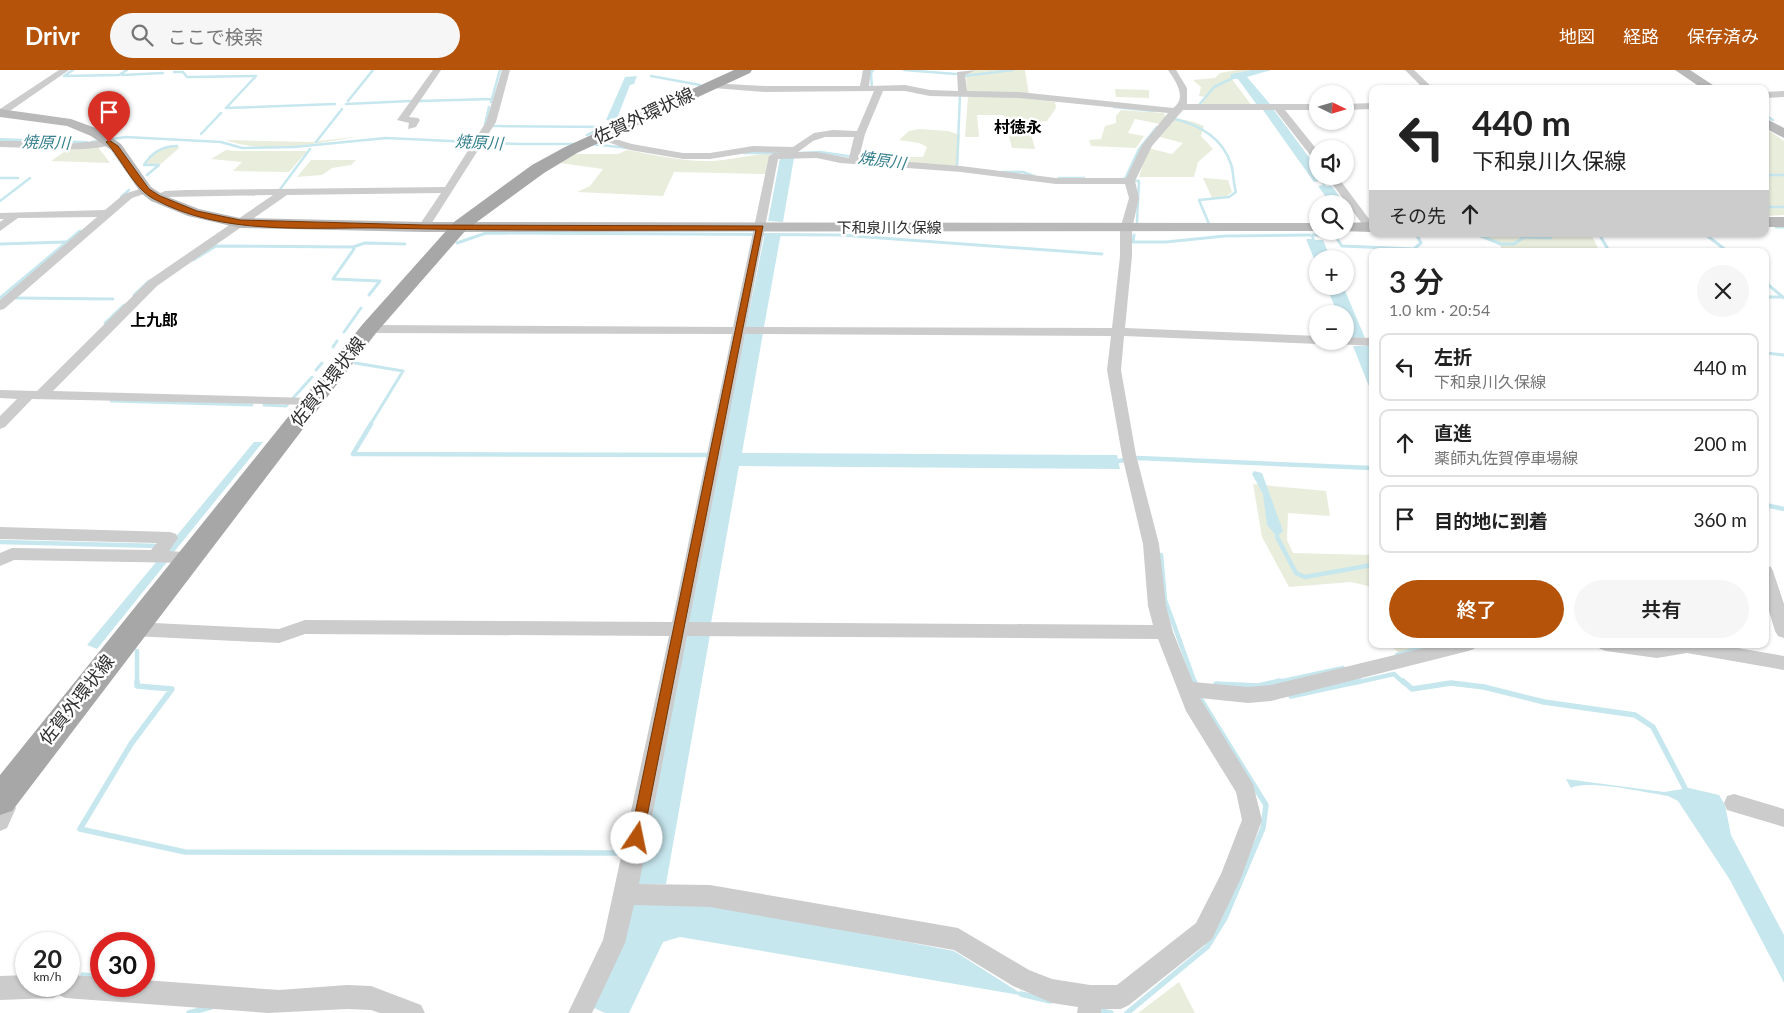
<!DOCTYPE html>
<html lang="ja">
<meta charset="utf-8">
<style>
:root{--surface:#fff;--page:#f6f6f6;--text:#222;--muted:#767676;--line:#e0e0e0;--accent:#b45309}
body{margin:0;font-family:Lato,"Noto Sans JP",sans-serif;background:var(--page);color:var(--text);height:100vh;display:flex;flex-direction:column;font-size:19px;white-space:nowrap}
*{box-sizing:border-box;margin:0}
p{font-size:16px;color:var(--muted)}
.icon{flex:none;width:28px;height:28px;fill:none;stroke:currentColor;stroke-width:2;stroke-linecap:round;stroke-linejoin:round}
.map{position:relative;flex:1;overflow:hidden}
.side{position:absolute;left:1369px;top:178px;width:400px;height:400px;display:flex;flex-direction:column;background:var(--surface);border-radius:10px;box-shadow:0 1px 4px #0004}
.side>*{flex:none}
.guide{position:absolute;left:1369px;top:15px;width:400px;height:152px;border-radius:10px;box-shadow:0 1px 4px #0004;background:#fff;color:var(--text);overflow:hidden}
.needle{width:32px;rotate:95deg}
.fabs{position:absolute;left:1309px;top:15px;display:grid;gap:10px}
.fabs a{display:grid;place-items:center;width:45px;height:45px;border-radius:50%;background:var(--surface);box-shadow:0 1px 4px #0004;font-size:25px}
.speed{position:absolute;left:15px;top:862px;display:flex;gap:10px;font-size:25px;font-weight:700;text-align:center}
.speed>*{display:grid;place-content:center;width:65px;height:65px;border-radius:50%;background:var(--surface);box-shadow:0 1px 4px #0004;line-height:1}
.speed small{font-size:12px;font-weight:400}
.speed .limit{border:8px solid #d22;background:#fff;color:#111}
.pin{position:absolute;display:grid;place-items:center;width:42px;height:42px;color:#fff;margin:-51px -21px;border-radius:50% 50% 50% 0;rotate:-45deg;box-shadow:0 0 5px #0007}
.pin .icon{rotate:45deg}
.me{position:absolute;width:55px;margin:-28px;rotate:11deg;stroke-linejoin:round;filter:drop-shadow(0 0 4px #0008)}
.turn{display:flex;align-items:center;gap:18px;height:105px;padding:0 20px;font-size:22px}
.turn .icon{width:65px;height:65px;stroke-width:2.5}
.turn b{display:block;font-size:35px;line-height:42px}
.then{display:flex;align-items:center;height:48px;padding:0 20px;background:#0003;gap:10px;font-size:19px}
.round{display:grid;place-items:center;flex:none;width:52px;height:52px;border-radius:26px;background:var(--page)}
.head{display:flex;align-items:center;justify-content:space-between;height:85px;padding:0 20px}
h1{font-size:30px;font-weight:600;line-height:38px}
.button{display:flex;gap:10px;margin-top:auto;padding:10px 20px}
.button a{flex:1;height:58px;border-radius:30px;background:var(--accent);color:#fff;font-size:20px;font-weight:600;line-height:58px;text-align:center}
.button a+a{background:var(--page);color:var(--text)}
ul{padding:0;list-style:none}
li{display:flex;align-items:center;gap:15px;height:68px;margin:0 10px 8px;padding:0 10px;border:2px solid var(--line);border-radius:10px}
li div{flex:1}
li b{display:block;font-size:19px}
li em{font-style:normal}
header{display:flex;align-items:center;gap:30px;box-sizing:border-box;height:70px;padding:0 25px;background:var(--accent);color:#fff}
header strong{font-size:24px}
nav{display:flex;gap:28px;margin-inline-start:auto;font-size:18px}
.search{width:350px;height:45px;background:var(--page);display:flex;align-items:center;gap:12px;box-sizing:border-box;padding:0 18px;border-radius:28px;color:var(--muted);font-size:19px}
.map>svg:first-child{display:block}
.green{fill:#e9eddc}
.water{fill:#c7e7ee}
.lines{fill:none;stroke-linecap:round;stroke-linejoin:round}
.stream-far3{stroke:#c7e7ee;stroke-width:2.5}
.stream-far2{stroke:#c7e7ee;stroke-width:3}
.stream-far1{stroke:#c7e7ee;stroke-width:4.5}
.stream{stroke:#c7e7ee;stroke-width:5.5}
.street{fill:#ccc;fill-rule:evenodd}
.secondary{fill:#b9b9b9;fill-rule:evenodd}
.primary{fill:#a7a7a7;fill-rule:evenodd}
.route{fill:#b45309;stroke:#753606}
.labels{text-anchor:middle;stroke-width:5;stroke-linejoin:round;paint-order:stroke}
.far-street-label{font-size:15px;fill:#2f2f2f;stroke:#fff}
.far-neighbourhood-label{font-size:16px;font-weight:bold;fill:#000;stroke:#fff}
.far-water-label{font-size:16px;font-style:italic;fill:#36808e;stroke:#fff}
.street-label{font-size:18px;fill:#2f2f2f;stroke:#fff}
</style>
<header>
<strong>Drivr</strong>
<div class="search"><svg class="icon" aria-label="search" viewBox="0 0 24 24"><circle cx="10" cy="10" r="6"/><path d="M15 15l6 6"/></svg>ここで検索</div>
<nav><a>地図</a><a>経路</a><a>保存済み</a></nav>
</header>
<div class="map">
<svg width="1784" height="943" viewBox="0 0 1784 943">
<rect width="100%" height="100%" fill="#fff"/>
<path class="green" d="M976,0H1025L1029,25L967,23L966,4Z
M1237,0H1251L1232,4L1231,8L1252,36H1201L1206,27L1199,26L1201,17L1193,10L1215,8L1220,3Z
M1115,19L1149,20V28L1116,27Z
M968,27H1014L1055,32L1056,38L1047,51L1028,52L1035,79L1012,78L1009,66L1014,56L1003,45H977L979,67H965Z
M1121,40L1164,43L1165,46L1194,52L1204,56L1201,66L1213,79L1198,92L1194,107H1139L1148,78L1172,84L1183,73L1156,66L1165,55L1135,49L1128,63L1144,66L1136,78L1091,76L1089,70L1101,69L1105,56L1116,53V46Z
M1765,58L1784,71V145L1765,146Z
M919,59L948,61L960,65L958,96L905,93L909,87H923L927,77L919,73L899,70L909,61Z
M362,66C317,73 268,85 225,70L311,72Z
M166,76L180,77L161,94L146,95L151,87Z
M98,77L110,93L51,91L67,80Z
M226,80L236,81H307L289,102L233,101L242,92L211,89Z
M627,80C655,85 683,92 712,91C732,90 751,84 771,84L766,104L674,102L663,126L577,122L590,116L603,99L560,93L574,84H618Z
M311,90H356L351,95L332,98L322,105L297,107Z
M1203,108L1228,110L1232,122L1227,126L1212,128Z
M1473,164H1591L1599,180L1503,181L1500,175Z
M1253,414L1326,421L1330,446L1288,443L1287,470L1293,483L1372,485V517L1351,512L1289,517L1262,467Z
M1391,574H1452L1402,585L1392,577Z
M1179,912L1195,943H1138Z"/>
<path class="water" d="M1251,0H1271L1247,7L1270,34L1257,35L1238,9L1231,8V4Z
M637,6L634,14L630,15L616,51L606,50L625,7Z
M1263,40H1274L1317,98L1318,106H1323L1326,110L1322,111L1326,116H1332L1355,148L1349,151L1345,148V134H1331L1318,116L1323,115L1320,111L1314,112Z
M0,68L88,71L90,74L0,72Z
M780,88H794L783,152L768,151Z
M765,163H781L764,257H746Z
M1310,165H1313L1315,170H1323L1331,189H1318L1317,196L1306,169H1312Z
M1326,216H1343L1365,268L1347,267L1345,261V244H1338Z
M745,263H763L742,383L1117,385L1120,399L739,396L711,553L686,552Z
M1353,276H1369L1372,284V324Z
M254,372H263L174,482L164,481Z
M1254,401L1262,403L1283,461L1277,467L1267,455L1263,424L1252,404Z
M157,491L167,492L97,579L87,575Z
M686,565H710L666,814H636Z
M1566,709L1664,722L1689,718L1719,725L1725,735L1731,765L1784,865V913L1730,810L1678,731L1668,726C1647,723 1588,709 1571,718Z
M710,834L954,881L1025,926L680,867L663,872L629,943H605L594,938L632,835Z"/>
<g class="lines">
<path class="stream-far3" d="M73,0L64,6L119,5L127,0
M904,0L956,4
M174,2H183L187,7L256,6L226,38
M122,5L163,3
M651,6L700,15
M964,6L1013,0
M872,19L871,3L873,0
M348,31L373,0
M419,31L492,29
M491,32L500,0
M346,34L411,31
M1199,35L1214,17L1235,7
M1114,37L1154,41
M226,38L335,34
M1765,45L1773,50
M1171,48C1198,54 1222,67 1231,94C1234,103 1233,113 1236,122L1229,127L1199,130L1209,154
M485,54L489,37
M611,55L615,45
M494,56L605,57L587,65
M201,64L221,43
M91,72L126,67L221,72L242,78L294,77L386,68L518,74H578
M316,72L342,39
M591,74L628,78
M744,83H781
M799,83L820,82L875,90
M957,97L960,25
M1002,102H1023L1034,106
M147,105L159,95H144C152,82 162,76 177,76
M1765,105H1784
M0,108H18
M1059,108H1084
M1122,109H1125L1139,79L1157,57
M1131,110L1139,111L1137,152
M278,122L310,79
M121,127L129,120
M0,131L30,108
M1765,137H1784"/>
<path class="stream-far2" d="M1776,157H1784
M1476,164L1501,174H1514L1524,167L1550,168L1553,164
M1599,164L1609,181
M1705,164L1727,181
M1134,165L1133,172H1166L1225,166L1310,165
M1313,165H1324
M1335,166L1342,176L1414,179L1421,173L1416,164
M457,173L486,163L840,165L1102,184
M0,174L66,172
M353,177L354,179L333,209L380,211L369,225
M193,190L216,176L353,177L365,173L405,174
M1765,212L1784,228
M134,225L149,211
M1765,227H1783
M0,228L80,161
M16,228L113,229
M105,253L124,235
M344,262L361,238
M333,277L337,271
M1765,283L1784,285
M355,293L403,301L370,355
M316,300L322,293
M111,331L252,335
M264,335L286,336L312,307"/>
<path class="stream-far1" d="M371,354L353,384L711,385
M1112,392L1138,388L1372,398
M1765,435L1784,439
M1277,467L1296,503L1305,507L1372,495
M0,472L160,476
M1161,485L1165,530L1195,613
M1715,574L1728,576
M137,581V613
M1397,585L1434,574
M1274,613L1343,598
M1354,613L1394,604L1404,613"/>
<path class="stream" d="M137,611V616L172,619L131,674L80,759L185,782L621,783
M1403,611L1412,619L1451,613L1484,617L1544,632L1635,645L1653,657L1687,722
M1216,614L1258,616L1280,611
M1291,626L1360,611
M83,905L101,907
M1021,924L1050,931
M1096,940L1111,943
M189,943L211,937
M1127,943L1207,877L1225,848L1263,758L1266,735L1201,630L1194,611"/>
<path class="street" d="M59,0H69L4,45L0,46V39Z
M433,0H441L409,47L418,48L420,50L416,57L408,59L409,53L397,50Z
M502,0H510L496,52L428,159L424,160L418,157L441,123L287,125L157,216L53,321L312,328L319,332L317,335L32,329L5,357L0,359V346L17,329L0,328V320L37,321L149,210L273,125L167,127L157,131L153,130V126L165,121L186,120L445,117L486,52Z
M863,0H871L869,16L905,15L930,20L958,21L957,2L976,0L965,5L967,21L1019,22L1173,38C1188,28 1175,10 1168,0H1176L1187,18V34H1318V40H1285L1318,81V91L1314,90L1275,40H1183L1152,76L1135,111L1139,128L1132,159V186L1125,258L1318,266V271H1324L1318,274L1124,266L1121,300L1136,385L1159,474L1166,536L1173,562L1193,612L1248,617L1271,615L1440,574H1477L1474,579L1468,581L1271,631L1248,633L1200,628L1253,714L1262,750L1241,808L1212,869L1129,935L1121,939H1101V943H1077L1078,937L1052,933L1013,916L954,880L710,837L634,835L625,873L592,943H568L603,870L669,566L305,564L279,573L133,566L127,564L124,559L127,554L133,552L279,559L305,550L672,552L732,264L369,263L363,259L369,255L733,257L769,86L774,83H785L753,82L710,89H683L630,80L594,67L599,64L632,74L683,83H710L753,76L793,77L814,63L833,60L857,61L874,21L765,22L713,18L709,15L710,13L765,16H860ZM883,21H905L930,26L1019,28L1168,43L1142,75L1126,108H1056L961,96L859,88L865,64ZM825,67H854L849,88L817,82H798L813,71ZM817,88L840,93L961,102L1056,114H1125L1129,128L1120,159V186L1112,258L746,257L778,89ZM745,264L1111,266L1107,300L1122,385L1143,474L1148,536L1153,555L689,552ZM687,566L1158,569L1186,641L1236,722L1242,750L1221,804L1196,853L1117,915H1090L1052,909L1029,900L958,858L710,815L639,814Z
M1405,0H1414L1434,19H1424Z
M1784,21V27L1765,28V22Z
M1372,33V39L1345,40V34Z
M109,70L114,73L112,75C76,84 37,77 0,77V71H40L66,74Z
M1326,106H1337L1372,153V160L1366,159Z
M146,117L150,118V122L132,128L4,239L0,240V230L97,147L18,148L0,161V152L4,149H0V143L105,140L124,124Z
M1345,267L1372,268V276L1338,274L1337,271H1345Z
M0,457L170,462L176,464L178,468L169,481L196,483L198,487L196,491L190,493L14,490L0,496V483L12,478L151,480L157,473L0,469Z
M1765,495L1771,497L1773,501L1784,534V568L1778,566L1775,561L1765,528Z
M1597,574H1715L1784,586V600L1687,583L1657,588L1606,581L1600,579Z
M0,721L7,723L16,738L7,758L0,761Z
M1734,724L1784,739V757L1727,740L1724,733L1727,726Z
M26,905V916H69V905L101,907V916H144V910L279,920L347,915L371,916L421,935L425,943H380L371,940L347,939L268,943L65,928L59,925L53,928L0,930V906Z"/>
<path class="secondary" d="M1675,0H1690L1719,19H1703Z
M0,39L71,49L101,60L121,74L151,117L163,125L199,139L240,148L424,152L1318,153V161H1324L424,162L240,158L188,146L151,131L141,123L111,80L91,66L67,56L0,47Z
M1765,48L1784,58V68L1765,58Z
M1765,147H1784V157H1765Z
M1372,152V162L1339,161H1345V153Z"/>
<path class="primary" d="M734,0H752L750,3L577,83L544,103L466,160L376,263L12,741L0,745V705L362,255L454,152L532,95L565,77Z"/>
</g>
<path class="route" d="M109,70L118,76L149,119L160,126L197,141L240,150L424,155L763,156L642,772L637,774L632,772L630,768L756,160C631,160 506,161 381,158C307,157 222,166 154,129C133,118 122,89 106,72Z"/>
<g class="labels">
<g class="far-street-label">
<text x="889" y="163">下和泉川久保線</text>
</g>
<g class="far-neighbourhood-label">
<text x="1018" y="63">村徳永</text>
<text x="154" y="256">上九郎</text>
</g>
<g class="far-water-label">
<text transform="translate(46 72) rotate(2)" y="6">焼原川</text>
<text transform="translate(479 72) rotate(3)" y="6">焼原川</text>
<text transform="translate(882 90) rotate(8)" y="6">焼原川</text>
</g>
<g class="street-label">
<text transform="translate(644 46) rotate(-25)" y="6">佐賀外環状線</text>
<text transform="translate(328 312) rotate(-52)" y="6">佐賀外環状線</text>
<text transform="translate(77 630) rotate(-52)" y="6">佐賀外環状線</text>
</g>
</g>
</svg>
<div class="fabs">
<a><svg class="needle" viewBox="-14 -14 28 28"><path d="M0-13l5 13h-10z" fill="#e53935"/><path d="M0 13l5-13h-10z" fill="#767676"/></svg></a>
<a><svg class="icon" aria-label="sound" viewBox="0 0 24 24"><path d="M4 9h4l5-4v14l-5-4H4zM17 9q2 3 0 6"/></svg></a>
<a><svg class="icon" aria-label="search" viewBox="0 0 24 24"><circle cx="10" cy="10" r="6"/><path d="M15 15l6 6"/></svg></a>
<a>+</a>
<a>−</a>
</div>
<div class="speed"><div>20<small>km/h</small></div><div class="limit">30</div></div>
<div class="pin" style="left:109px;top:72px;background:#d93025"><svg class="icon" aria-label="arrive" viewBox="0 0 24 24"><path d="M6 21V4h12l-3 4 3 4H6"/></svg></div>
<svg class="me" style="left:637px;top:768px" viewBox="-20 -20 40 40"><circle r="19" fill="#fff"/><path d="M0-13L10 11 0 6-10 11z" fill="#b45309"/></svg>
<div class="guide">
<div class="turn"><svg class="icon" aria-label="left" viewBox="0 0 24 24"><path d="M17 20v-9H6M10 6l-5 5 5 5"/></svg><div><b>440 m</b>下和泉川久保線</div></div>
<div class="then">その先<svg class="icon" aria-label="ahead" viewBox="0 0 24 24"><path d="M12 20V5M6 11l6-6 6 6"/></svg></div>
</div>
<section class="side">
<div class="head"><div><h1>3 分</h1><p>1.0 km · 20:54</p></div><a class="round"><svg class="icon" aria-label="close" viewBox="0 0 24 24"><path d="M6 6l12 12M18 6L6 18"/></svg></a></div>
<ul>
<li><svg class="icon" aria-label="left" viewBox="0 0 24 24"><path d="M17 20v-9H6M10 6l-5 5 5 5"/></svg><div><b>左折</b><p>下和泉川久保線</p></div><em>440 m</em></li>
<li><svg class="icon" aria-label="ahead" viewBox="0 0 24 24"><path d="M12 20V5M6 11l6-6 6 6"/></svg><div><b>直進</b><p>薬師丸佐賀停車場線</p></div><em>200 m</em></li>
<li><svg class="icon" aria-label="arrive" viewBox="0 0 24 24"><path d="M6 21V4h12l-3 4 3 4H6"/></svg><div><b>目的地に到着</b></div><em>360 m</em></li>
</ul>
<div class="button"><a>終了</a><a>共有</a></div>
</section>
</div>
